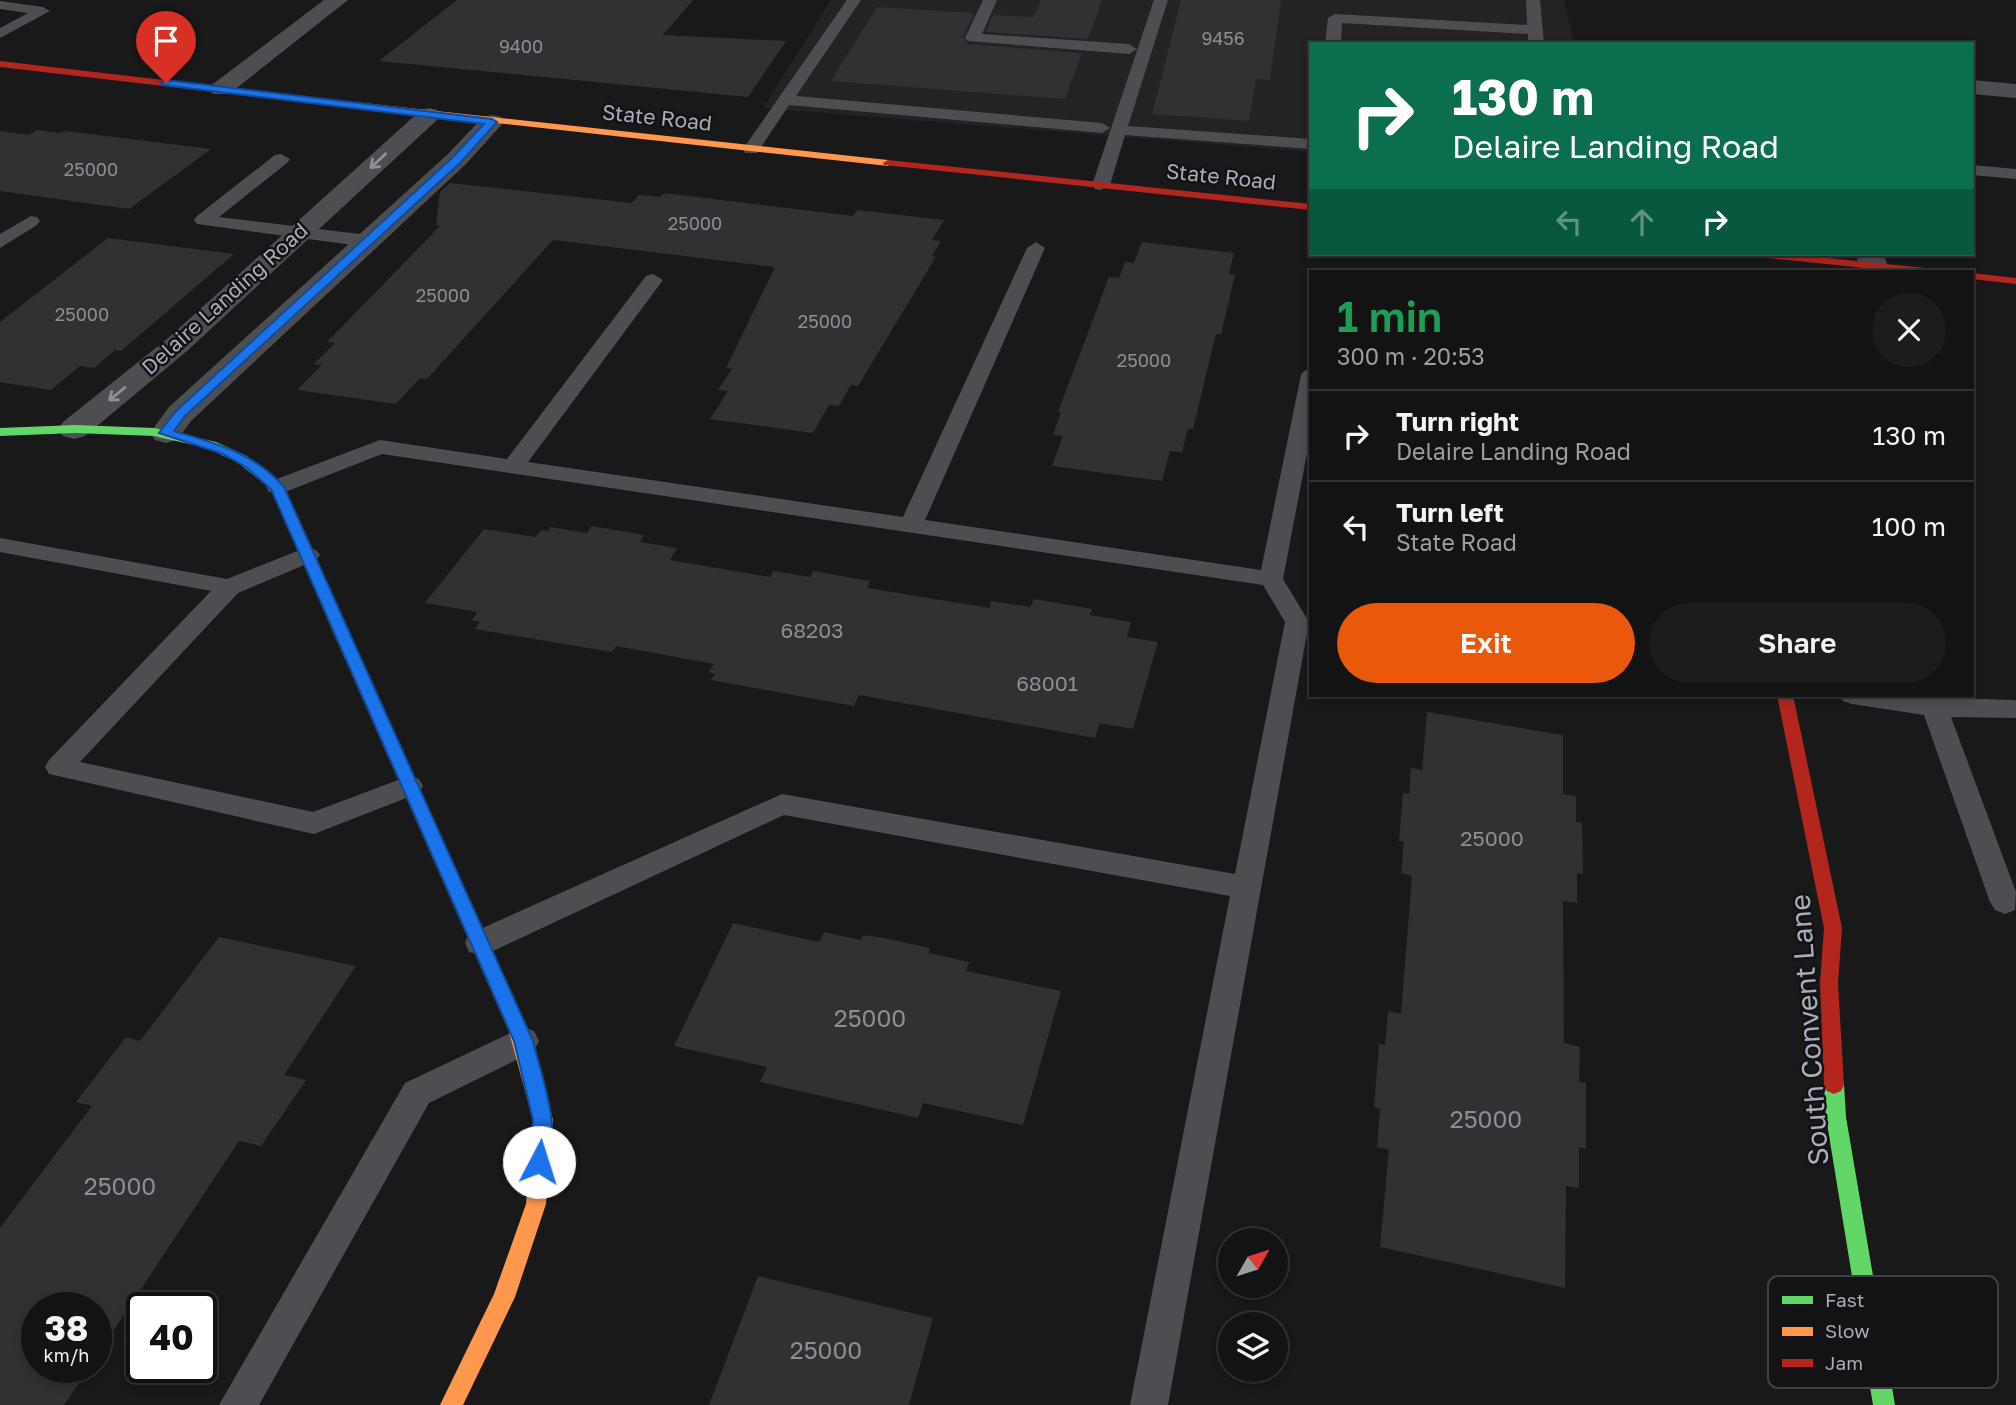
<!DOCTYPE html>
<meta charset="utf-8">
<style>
:root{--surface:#131313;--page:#1c1c1c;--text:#f1f3f6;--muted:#9d9ea0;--line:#323233;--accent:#ea580c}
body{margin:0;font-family:"Golos Text",sans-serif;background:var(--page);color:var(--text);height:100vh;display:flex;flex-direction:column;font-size:26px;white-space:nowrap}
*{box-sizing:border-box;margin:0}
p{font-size:23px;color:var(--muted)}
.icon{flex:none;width:38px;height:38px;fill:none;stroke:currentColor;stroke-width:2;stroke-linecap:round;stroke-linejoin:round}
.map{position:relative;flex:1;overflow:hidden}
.panel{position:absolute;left:1309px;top:270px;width:665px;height:427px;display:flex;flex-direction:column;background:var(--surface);border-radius:0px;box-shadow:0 4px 10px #0003,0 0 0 2px var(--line)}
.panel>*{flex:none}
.hud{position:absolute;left:1309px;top:42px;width:665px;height:214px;border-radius:0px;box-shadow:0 4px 10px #0003,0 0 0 2px var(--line);background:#0b6e4f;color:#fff;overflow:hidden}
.needle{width:46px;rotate:51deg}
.fabs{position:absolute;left:1218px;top:1228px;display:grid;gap:14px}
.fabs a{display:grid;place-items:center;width:70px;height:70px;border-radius:50%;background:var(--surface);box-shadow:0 4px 10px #0003,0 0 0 2px var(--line);font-size:35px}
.speed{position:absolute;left:21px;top:1292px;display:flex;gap:14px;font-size:35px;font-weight:700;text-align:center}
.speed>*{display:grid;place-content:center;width:91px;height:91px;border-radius:50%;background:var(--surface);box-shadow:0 4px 10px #0003,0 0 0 2px var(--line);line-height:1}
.speed small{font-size:18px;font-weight:400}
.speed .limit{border:4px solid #111;border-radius:10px;background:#fff;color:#111}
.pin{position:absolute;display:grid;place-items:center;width:60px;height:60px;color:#fff;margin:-72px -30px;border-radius:50% 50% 50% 0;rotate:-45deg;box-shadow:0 0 7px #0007}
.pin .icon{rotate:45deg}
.me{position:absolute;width:77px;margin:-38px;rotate:5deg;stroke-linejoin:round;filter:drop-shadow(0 0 5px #0008)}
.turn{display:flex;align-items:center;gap:24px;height:147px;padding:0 28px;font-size:32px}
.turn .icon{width:91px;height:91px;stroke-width:2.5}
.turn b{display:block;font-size:49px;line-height:60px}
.lanes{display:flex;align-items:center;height:66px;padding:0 28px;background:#0003;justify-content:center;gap:35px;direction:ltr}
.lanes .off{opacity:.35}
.round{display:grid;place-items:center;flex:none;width:74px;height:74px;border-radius:37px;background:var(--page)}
.head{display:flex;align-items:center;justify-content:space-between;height:119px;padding:0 28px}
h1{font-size:42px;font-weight:600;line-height:52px;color:#1e9e55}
.cta{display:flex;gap:14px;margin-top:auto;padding:14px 28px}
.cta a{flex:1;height:80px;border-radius:42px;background:var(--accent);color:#fff;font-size:28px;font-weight:600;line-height:80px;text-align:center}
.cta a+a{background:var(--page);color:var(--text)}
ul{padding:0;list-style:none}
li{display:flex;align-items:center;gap:21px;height:91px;padding:0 28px;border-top:2px solid var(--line)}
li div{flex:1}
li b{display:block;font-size:26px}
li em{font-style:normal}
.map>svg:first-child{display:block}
.built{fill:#232325}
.building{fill:#313131}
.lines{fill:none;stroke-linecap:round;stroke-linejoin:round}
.lane{fill:#4d4e52;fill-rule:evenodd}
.street{fill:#4d4e52;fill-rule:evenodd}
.fast{fill:#63d668;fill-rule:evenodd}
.slow{fill:#ff974d;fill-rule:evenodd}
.jam{fill:#b3261e;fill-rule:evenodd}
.oneway{stroke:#8e909a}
.route{fill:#1a73e8;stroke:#114b97;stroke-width:2}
.labels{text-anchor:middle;stroke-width:5;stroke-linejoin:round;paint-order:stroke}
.far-number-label{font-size:18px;fill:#8c8e97}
.far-street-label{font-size:21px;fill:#aaadb9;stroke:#131315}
.number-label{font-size:21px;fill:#8c8e97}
.near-number-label{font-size:24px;fill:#8c8e97}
.near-street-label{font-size:28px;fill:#aaadb9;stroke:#131315}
.key{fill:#131315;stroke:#404146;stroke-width:2}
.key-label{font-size:19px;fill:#aaadb9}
</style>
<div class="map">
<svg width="2016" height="1405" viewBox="0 0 2016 1405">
<rect width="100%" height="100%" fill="#191919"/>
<path class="built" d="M831,0H1564L1574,44H1311V152L763,108Z"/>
<path class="building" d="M457,0H693L663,35L786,41L748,97L379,61Z
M1041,0H1102L1088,39L986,32L993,15L1033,17Z
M1181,0H1281L1270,80L1256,79L1249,121L1152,114Z
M877,7L974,13L963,37L968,44L1082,53L1065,99L831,81Z
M37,130L61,133L65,131L211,149L129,209L0,191V131L29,135Z
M450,183L632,203L639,195L661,197L664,193L853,216L857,210L944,220L932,240L941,241L932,256L936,257L858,386L851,385L839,406L829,405L813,433L710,419L728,391L718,390L732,369L726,368L775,267L553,240L427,379L420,378L396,404L297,390L322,365L314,364L335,343L327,342L440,226L436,225L440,192Z
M108,238L234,254L121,351L115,350L94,368L80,366L51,390L0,382V322Z
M1142,242L1234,253L1229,274L1235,275L1221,334H1216L1193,429H1188L1182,452L1170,451L1162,481L1052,466L1063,436L1053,435L1061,412H1058L1109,277L1119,278L1125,262L1134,263Z
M592,526L644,535L640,542L677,548L670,560L770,577L773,571L810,577L813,571L870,581L867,588L990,608L991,601L1030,607L1034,599L1092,609L1090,615L1131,622L1127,637L1158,642L1133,729L1100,723L1095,738L859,695L854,706L711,680L715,674L708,672L714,664L616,646L612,652L475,629L480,622L472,620L478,612L425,603L484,529L536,537L541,530L548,531L550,527L587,533Z
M1427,712L1563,735V794L1576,796V822L1582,823L1583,874L1577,873V903L1563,901L1564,1043L1580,1047L1579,1082L1586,1083V1149L1579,1147V1188L1566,1186L1565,1288L1380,1247L1389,1150L1377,1147L1380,1109L1374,1107L1379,1044L1385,1045L1388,1011L1401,1014L1412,876L1401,873L1404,842L1399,841L1403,793L1409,794L1411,768L1422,770Z
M733,923L819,942L824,932L861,940L863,935L884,938L930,948L929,953L969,962L966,971L1061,991L1023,1125L923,1103L918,1118L760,1082L767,1067L674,1046Z
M219,937L356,966L284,1075L306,1080L261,1146L239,1141L96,1357V1307H37V1367H90L64,1405H0V1228L92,1106L76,1102L126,1037L140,1041Z
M758,1276L933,1318L909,1405H709Z"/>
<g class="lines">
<path class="lane" d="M847,0H861L796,96L1102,123L1110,128L1102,133L789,105L757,153H745L743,149Z
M983,0H997L982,34L1129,44L1137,49L1129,54L968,41L965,38Z
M1154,0H1168L1128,126L1311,139V149L1125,135L1110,185L1101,190L1095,189L1092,185Z
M1526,0H1540L1544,44H1528V34L1342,23L1341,44H1325L1328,18L1335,14L1527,25Z
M0,1L43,7L50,11L0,38V28L28,13L0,9Z
M281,154L290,159L287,163L219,217L368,235L377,241L375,245L368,247L197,224L194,220L197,216L275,155Z
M1972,165L2016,169V179L1972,175Z
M31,216L37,217L40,221L37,225L0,248V234Z
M1036,242L1045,248L925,520L1261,570L1301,375L1304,371L1311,369V432L1283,579L1309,622L1168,1405H1130L1230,896L784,815L491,952L480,955L469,952L465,943L469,934L782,794L1235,874L1285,622L1263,585L382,454L285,492H269L266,487L269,482L380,440L507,459L646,276L653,274L663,280L528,462L903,517L1027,248Z
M0,538L227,579L300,550L308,548L316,550L320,555L316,560L238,593L80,762L313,812L409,776L419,779L423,786L419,793L314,834L49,774L45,767L49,760L211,591L0,552Z
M1839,695H1943L1944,698L2016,700V718L1951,717L2016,892L2015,910L2005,914L1995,910L1990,902L1924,715L1852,704L1843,701Z
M523,1027L534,1031L539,1041L534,1051L429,1103L259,1405H219L405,1083Z"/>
<path class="street" d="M324,0H348L229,94H213L209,89L213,84Z
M1972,80L2016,84V98L1972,94Z
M429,108L437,110L441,115L437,120L187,351L85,436L74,439L63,436L58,429L63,422L167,339L421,110Z
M492,115L501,117L504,122L466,164L191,421L177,440L166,443L155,440L150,433L169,407L448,154L483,117Z
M1855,254H1883L1890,271H1862Z"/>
<path class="fast" d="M75,425L154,428L216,442L247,456L284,487L353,641L350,645H340L337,641L271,489L237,462L207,448L154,436L75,433L0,436V428Z
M1834,1076L1841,1079L1844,1085L1846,1117L1895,1405H1873L1826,1117L1824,1085L1827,1079Z"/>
<path class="slow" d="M335,100L888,160L893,163L888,166L332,105L330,103Z
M519,1024L526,1026L529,1032L553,1120L546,1204L515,1297L463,1405H440L494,1294L526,1204L533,1120L509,1032L512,1026Z"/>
<path class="jam" d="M0,61L335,100L340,103L335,106L0,67Z
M888,160L1311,204V210L884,165L883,163Z
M1752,254H1789L1925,268L1931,271H1894L1758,257Z
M1972,273L2016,278V284L1972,279Z
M345,636L353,641L529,1032L526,1038L519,1040L512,1038L509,1032L337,641Z
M1777,695H1793L1842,928L1838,983L1844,1085L1841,1091L1834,1094L1827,1091L1824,1085L1820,983L1824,928Z"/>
</g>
<defs><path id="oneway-shaft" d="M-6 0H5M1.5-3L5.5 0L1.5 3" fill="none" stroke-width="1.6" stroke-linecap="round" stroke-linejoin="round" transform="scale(1.75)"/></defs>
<g class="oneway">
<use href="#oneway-shaft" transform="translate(378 161) rotate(137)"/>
<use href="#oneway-shaft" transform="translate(117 394) rotate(141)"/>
</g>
<path class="route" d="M166,80L492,119L497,122L461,162L185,416L174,431C215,443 255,453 284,487L533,1041C542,1078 563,1132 546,1168L539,1171L532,1168L529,1162L533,1120L514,1041L271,489L247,468L223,454L159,433L176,411L453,157L484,124L162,85L161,83Z"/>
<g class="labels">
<g class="far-number-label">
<text x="1223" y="45">9456</text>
<text x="521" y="53">9400</text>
<text x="91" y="176">25000</text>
<text x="695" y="230">25000</text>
<text x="443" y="302">25000</text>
<text x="82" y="321">25000</text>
<text x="825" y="328">25000</text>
<text x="1144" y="367">25000</text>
</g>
<g class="far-street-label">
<text transform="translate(657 118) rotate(6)" y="7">State Road</text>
<text transform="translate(1221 177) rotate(6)" y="7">State Road</text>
<text transform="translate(225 299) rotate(-42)" y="7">Delaire Landing Road</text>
</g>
<g class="number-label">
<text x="812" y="638">68203</text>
<text x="1047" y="691">68001</text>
<text x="1492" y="846">25000</text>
</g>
<g class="near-number-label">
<text x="870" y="1027">25000</text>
<text x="1486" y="1128">25000</text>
<text x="120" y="1195">25000</text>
<text x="826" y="1359">25000</text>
</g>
<g class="near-street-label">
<text transform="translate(1809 1030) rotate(-94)" y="10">South Convent Lane</text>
</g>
</g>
<rect x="1768" y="1276" width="230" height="112" rx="10" class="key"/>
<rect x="1782" y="1296" width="31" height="8" fill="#63d668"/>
<rect x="1782" y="1327" width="31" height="9" fill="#ff974d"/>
<rect x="1782" y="1359" width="31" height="8" fill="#b3261e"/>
<g class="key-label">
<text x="1825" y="1307">Fast</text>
<text x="1825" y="1338">Slow</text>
<text x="1825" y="1370">Jam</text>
</g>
</svg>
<div class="fabs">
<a><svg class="needle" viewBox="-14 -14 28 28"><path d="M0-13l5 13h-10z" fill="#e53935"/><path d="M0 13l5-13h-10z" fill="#9d9ea0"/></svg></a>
<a><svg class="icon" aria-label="layers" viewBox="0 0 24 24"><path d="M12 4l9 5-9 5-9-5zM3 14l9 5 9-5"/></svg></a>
</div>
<div class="speed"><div>38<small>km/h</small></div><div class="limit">40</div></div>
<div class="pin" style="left:166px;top:83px;background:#d93025"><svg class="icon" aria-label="arrive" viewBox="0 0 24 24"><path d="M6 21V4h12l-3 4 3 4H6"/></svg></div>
<svg class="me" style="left:539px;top:1162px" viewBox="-20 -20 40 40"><circle r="19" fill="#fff"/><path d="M0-13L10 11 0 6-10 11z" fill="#1a73e8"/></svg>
<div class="hud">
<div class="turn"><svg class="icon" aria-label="right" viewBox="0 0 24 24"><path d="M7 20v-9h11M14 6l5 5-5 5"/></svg><div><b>130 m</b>Delaire Landing Road</div></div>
<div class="lanes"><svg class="icon off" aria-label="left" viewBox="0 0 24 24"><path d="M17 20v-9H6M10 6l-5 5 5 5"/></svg><svg class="icon off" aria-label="ahead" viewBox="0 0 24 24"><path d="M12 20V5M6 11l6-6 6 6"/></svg><svg class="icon" aria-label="right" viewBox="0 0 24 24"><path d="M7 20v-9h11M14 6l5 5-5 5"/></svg></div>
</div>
<section class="panel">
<div class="head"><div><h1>1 min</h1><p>300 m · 20:53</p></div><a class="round"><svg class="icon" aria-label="close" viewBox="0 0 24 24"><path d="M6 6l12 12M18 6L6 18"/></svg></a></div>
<ul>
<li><svg class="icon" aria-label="right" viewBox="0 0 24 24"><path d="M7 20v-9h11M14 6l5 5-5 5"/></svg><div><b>Turn right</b><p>Delaire Landing Road</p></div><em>130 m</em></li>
<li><svg class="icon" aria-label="left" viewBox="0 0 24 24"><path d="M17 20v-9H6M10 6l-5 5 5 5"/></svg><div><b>Turn left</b><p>State Road</p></div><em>100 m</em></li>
</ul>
<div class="cta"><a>Exit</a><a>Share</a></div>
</section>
</div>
